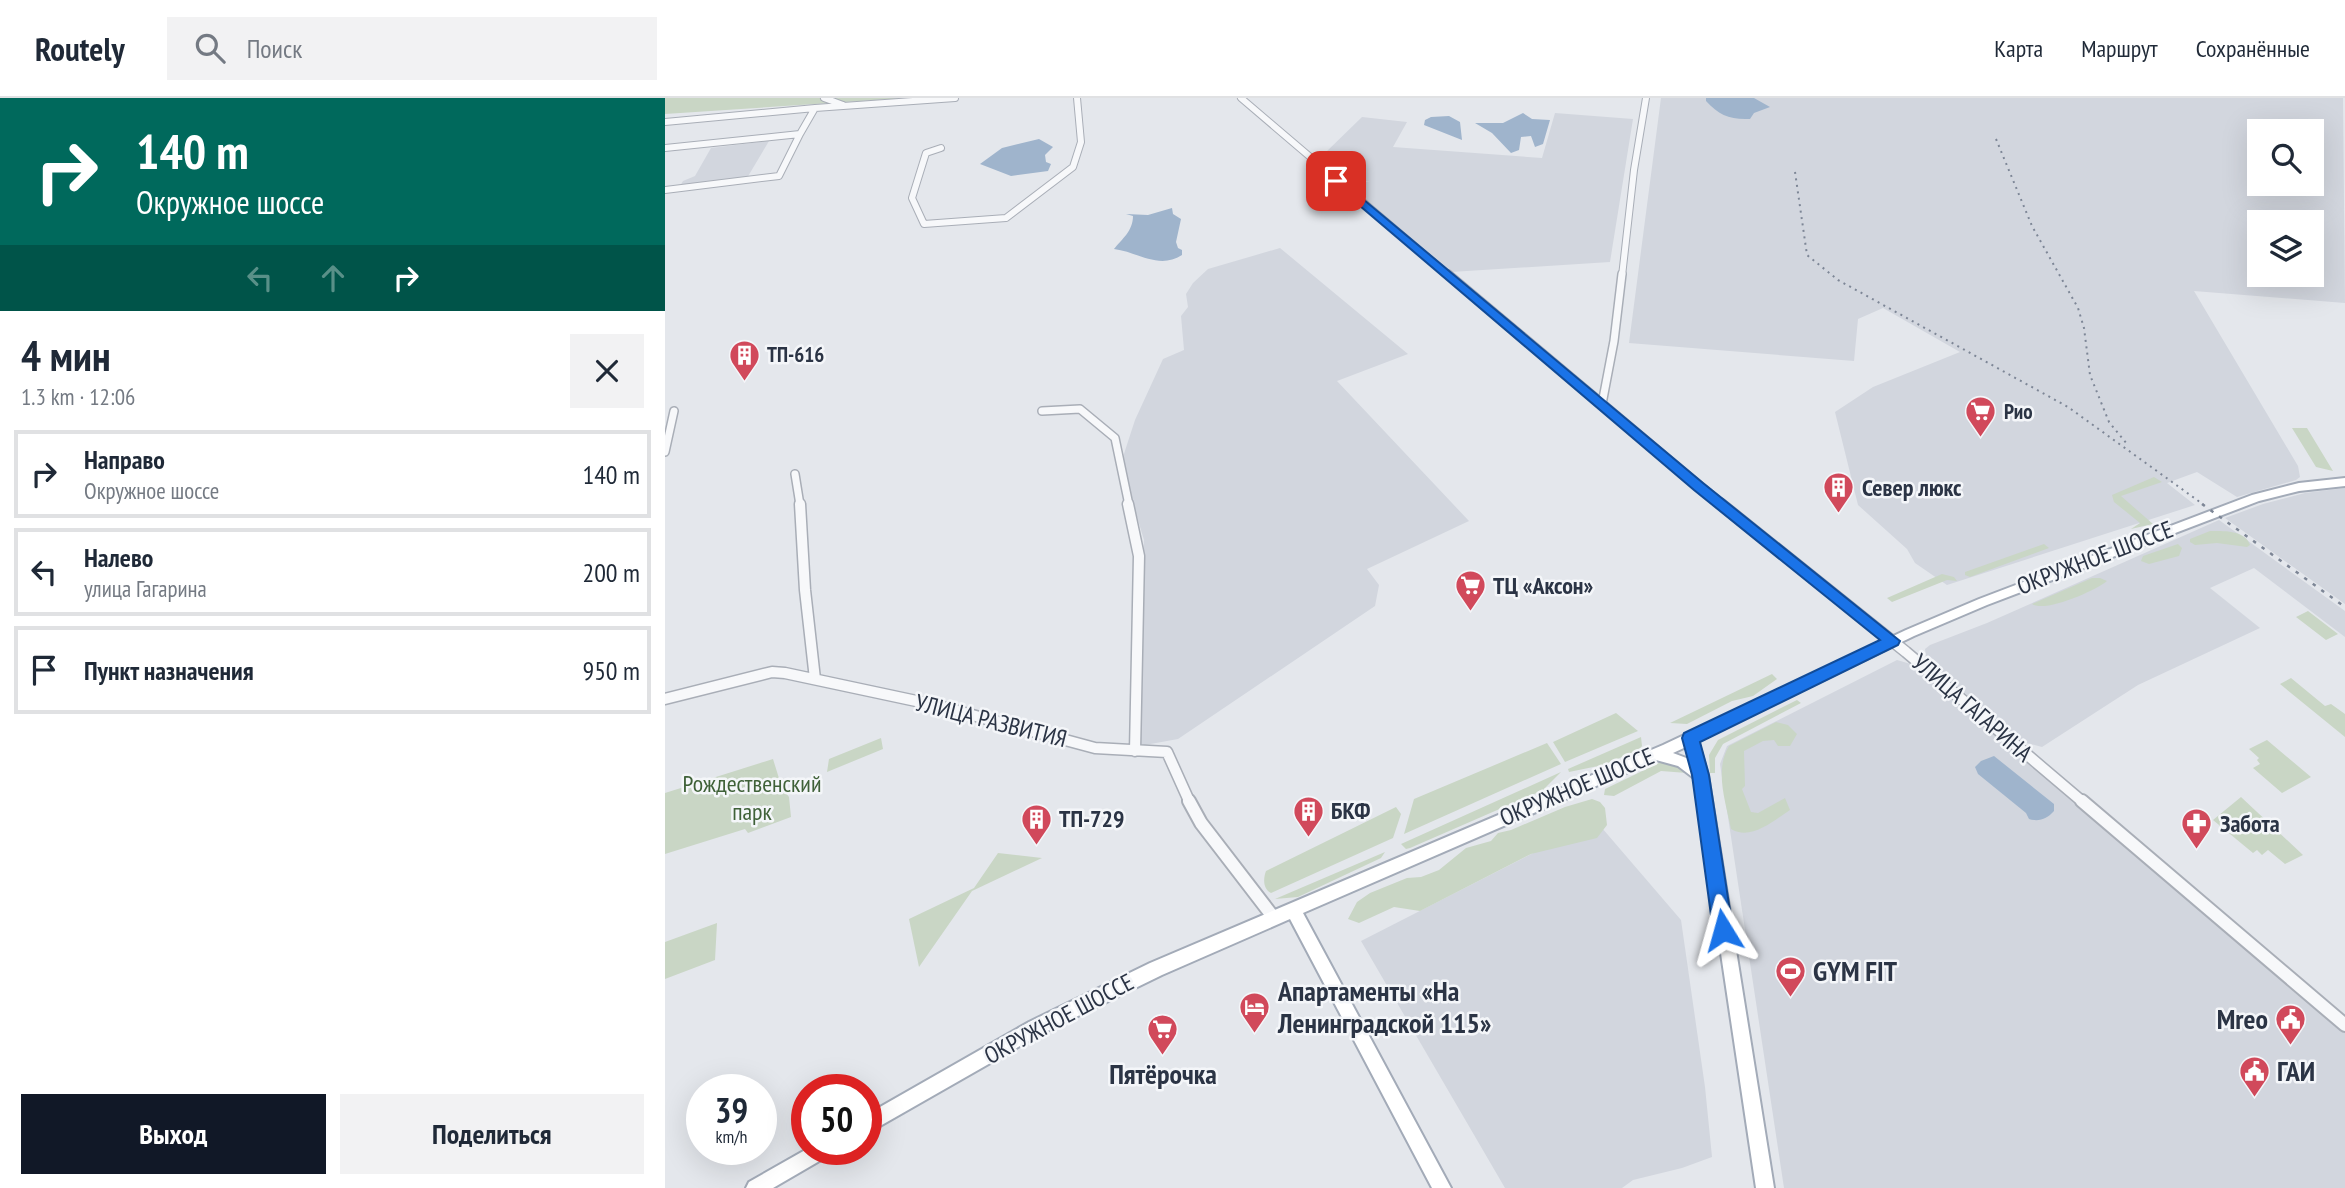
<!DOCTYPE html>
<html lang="ru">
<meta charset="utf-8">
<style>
:root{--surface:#fff;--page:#f2f2f3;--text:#1f2937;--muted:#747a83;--line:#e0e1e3;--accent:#111827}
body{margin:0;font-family:"PT Sans Narrow",sans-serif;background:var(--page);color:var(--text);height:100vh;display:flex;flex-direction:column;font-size:26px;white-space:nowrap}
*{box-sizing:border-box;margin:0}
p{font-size:23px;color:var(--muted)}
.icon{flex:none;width:38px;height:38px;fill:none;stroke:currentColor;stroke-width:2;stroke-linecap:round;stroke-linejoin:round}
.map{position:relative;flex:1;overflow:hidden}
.panel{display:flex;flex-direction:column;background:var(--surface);width:665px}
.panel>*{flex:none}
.banner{background:#00695c;color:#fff;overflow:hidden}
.buttons{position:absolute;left:1582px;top:21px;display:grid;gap:14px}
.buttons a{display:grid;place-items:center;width:77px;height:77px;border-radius:0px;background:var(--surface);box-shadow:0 7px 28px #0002;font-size:35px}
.speed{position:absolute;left:21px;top:976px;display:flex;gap:14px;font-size:35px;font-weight:700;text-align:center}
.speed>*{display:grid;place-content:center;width:91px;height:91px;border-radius:50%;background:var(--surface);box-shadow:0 7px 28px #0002;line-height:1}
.speed small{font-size:18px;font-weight:400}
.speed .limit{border:10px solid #d22;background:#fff;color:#111}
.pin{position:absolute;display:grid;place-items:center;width:60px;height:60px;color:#fff;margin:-30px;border-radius:14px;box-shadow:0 4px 10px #0006}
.me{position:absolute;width:77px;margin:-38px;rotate:352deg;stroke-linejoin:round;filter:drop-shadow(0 0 5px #0008)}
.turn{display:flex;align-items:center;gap:24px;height:147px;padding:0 21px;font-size:32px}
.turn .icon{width:91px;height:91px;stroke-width:2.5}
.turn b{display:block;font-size:49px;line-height:60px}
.lanes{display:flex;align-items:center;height:66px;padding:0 21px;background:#0003;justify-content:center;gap:35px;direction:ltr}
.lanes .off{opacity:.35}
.round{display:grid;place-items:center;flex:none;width:74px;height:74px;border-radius:0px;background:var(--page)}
.summary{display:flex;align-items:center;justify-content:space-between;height:119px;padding:0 21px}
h1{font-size:42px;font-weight:700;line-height:52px}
.action{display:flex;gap:14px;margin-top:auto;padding:14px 21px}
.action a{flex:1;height:80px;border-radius:0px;background:var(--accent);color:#fff;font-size:28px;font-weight:700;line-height:80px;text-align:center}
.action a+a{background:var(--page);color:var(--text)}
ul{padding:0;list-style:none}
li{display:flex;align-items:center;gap:21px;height:88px;margin:0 14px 10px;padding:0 7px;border:4px solid var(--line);border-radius:0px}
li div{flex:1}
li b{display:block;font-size:26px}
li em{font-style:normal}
header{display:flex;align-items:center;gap:42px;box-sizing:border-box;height:98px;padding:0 35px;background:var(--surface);border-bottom:2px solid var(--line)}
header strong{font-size:33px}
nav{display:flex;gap:38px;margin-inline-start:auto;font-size:24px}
.search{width:490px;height:63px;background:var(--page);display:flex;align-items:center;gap:18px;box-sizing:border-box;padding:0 24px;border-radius:0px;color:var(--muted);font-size:26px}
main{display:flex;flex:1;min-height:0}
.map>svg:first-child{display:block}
.built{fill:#d2d6de;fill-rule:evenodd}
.green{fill:#c9d6c5}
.water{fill:#9fb4cc}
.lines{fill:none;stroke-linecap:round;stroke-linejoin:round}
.minor-far3-casing{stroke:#a9aeb7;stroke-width:8}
.minor-far2-casing{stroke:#a9aeb7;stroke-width:10}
.minor-far1-casing{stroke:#a9aeb7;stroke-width:13}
.minor-casing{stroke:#a9aeb7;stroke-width:16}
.major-casing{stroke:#a3abb8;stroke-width:4}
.minor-far3{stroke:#f7f8fa;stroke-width:6}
.minor-far2{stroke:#f7f8fa;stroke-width:7}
.minor-far1{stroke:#f7f8fa;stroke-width:10}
.minor{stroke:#f7f8fa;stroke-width:12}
.major{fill:#fff;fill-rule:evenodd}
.rail-far1{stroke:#7d8696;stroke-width:2;stroke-dasharray:2 4.5;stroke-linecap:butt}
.rail{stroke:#7d8696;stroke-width:2.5;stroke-dasharray:3.5 7;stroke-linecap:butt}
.route{fill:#1a73e8;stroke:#114b97;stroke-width:2}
.labels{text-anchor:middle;stroke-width:5;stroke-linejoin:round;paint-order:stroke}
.far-poi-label{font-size:21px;font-weight:bold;fill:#2b3445;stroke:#f4f6f9;text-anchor:start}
.poi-label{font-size:24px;font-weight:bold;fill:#2b3445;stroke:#f4f6f9;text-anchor:start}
.street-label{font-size:24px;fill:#2b3445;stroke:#f4f6f9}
.park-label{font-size:24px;fill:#3f6138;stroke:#f4f6f9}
.near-poi-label{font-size:28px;font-weight:bold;fill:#2b3445;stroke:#f4f6f9;text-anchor:start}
</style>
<header>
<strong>Routely</strong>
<div class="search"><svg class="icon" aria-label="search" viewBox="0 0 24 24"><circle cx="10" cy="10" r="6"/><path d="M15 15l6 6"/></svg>Поиск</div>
<nav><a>Карта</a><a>Маршрут</a><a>Сохранённые</a></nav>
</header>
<main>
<section class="panel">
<div class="banner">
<div class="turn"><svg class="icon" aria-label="right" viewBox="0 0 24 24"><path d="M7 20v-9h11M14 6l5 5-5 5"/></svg><div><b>140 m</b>Окружное шоссе</div></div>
<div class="lanes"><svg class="icon off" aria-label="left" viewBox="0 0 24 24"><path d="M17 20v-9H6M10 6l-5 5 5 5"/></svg><svg class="icon off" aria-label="ahead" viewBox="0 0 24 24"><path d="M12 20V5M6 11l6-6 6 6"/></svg><svg class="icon" aria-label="right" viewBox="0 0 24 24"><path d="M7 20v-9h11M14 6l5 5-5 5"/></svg></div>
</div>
<div class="summary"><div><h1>4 мин</h1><p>1.3 km · 12:06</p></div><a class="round"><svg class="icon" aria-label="close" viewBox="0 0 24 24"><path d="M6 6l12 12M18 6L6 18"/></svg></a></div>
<ul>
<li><svg class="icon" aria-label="right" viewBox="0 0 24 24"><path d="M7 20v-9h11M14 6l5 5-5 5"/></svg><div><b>Направо</b><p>Окружное шоссе</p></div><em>140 m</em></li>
<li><svg class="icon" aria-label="left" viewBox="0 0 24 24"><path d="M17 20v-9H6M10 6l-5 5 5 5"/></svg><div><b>Налево</b><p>улица Гагарина</p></div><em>200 m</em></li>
<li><svg class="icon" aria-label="arrive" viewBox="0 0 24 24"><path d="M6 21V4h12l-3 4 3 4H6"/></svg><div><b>Пункт назначения</b></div><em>950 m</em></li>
</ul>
<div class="action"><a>Выход</a><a>Поделиться</a></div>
</section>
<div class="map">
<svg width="1680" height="1090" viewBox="0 0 1680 1090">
<rect width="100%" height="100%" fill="#e4e7ec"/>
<path class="built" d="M996,0H1678L1680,205L1529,193L1633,368L1635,379L1631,382L1572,399L1532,374L1502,385L1530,407L1282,487L1250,465L1242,451L1193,407L1170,314L1208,289L1295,254L1218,210L1193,221L1189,263L964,245ZM1594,33H1647V86H1594ZM1594,124H1647V177H1594Z
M890,15L968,21L945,164L786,174L690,93L694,85L705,83H693L660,55L697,19L742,24L728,49L877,60Z
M104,43L82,80L15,88L18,83L30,78L46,50Z
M615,150L743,256L672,283L804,423L702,471L714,487L710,508L513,641L469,649L479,442L456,365L470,322L498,261L519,252L516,218L523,209L521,196L528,185L543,171Z
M1680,390V506L1560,420L1598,406L1640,395Z
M1554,422L1680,513V539L1589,470L1545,490L1595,530L1473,587L1377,649L1358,644L1262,563L1260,551L1265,547L1322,525Z
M1232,562L1249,567L1680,934V1090H1119L1055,666L1062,648Z
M931,723L1016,822L1040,989L1047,1059L1017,1070L968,1082L957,1090H840L696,843Z"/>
<path class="green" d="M0,0H240L0,16Z
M1627,330H1642L1668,373L1651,369Z
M1489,379L1497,384L1456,398L1488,426L1466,431L1475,425L1449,404L1447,397Z
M1545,433C1559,433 1580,432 1585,447L1582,449L1552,445L1530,447L1525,444V441Z
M1379,446L1384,450L1305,479L1300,477V474Z
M1513,446L1517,450L1514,458L1484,466L1476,463L1478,458Z
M1277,476L1289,479L1292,483L1282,482L1227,504L1222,500Z
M1427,480H1435L1442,483C1430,493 1380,515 1367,506Z
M1643,513L1673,536L1661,542L1631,519Z
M1107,576L1112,581L1088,598L1067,603L1022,626L1005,625Z
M1626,580L1660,608L1666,606L1680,616V639L1615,586Z
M1132,602L1136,605L1058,646L1050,660V675H1045L1044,657L1053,642Z
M951,615L973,633L900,664L888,644Z
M1111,624L1123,627L1132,636L1125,648H1113L1109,642L1098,643L1079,653L1080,688L1077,691L1086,714L1093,715L1120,700L1125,712C1108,723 1086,743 1066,731C1061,705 1049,672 1064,648Z
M976,639L977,648L974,652L938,667L904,674L903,671Z
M216,640L218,651L162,674L164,661Z
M1602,642L1646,679L1617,695L1588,670L1595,666L1592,662L1594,660L1584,651Z
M882,645L896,666L739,736L749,701Z
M108,661L117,690L124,699L126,719L83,735L80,731L0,756V695Z
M998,663H1007L1022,675L996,673L949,698L939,697L940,691Z
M896,674L878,692L867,697L745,750L741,751L736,746Z
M1576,699L1638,757L1620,766L1603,752L1597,757L1592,752L1588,755L1548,722Z
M927,701L935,704L940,710L942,727L932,740L866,756L755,813L729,809L694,825L683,821L692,804L705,795L742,780L756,779L774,772L801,750L826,743L833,735L846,732L900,709Z
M731,709L736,716L728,740L606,795C598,791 598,781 601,773Z
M720,754L716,760L633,799L610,801Z
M333,755L377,760L307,793L254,869L244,821L309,790Z
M52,825L50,862L0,881V844Z"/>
<path class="water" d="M1041,0H1089L1105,9L1089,15L1085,21C1065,22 1054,17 1041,3Z
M858,15L867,21L885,22L878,46L870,49L866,38L856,39L854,52L846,55L827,35L810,25H838Z
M784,18L795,24L797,42L759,27L760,22L766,19Z
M374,41L388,49L380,57L381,64L386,66L383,73L346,78L315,66L337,50Z
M507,110L508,116L516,121L511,144L513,150L517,152V157C494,172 473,154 449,151C457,141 468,133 468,118L461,116L483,117Z
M1329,658L1389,706V713C1382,721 1374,724 1364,721L1361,715L1313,676L1310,669L1316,663Z"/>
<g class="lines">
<defs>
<path id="minor-far3" d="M159,0L178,7
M576,0L785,178
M0,24L150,10
M0,50L135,36L150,10L290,0
M276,50L261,55L247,100L259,126L341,120L408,69L416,44L412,0
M0,92L114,78L135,36
M957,178L969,72L981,0"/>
<path id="minor-far2" d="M783,176L1058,407
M937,306L949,243L957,176
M377,313L415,311L450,340L464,407
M0,354L9,313
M130,376L135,407"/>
<path id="minor-far1" d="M135,406L140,492L150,581
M463,406L474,458L470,653
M1056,406L1241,554L1419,705
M0,601L107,574L120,575L270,607L430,650L502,654L525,705"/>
<path id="minor" d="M524,703L536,725L609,820
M1417,703L1680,927"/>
<path id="major" d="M1680,380V388L1634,393L1594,403L1322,507L1249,538L1033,643L1043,677L1109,1090H1091L1030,681L1013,668L991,662L638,815L786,1090H767L625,821L497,877L376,936L201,1036V1017L364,924L485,865L998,647L1241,532L1314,501L1587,397L1634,385ZM1021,649L1024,661L1008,655Z
M142,1051L166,1052L163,1058L108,1090H81L84,1084Z"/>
</defs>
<use href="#minor-far3" class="minor-far3-casing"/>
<use href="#minor-far2" class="minor-far2-casing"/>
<use href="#minor-far1" class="minor-far1-casing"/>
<use href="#minor" class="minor-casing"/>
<use href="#major" class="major-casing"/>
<use href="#minor-far3" class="minor-far3"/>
<use href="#minor-far2" class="minor-far2"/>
<use href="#minor-far1" class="minor-far1"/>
<use href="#minor" class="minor"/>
<use href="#major" class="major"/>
<path class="rail-far1" d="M1331,41L1367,128L1413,210L1419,230L1425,277L1444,324L1462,346
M1130,74L1142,157L1173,182L1403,309L1539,407"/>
<path class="rail" d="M1537,406L1680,509"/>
</g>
<path class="route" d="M668,81H674L1038,385L1235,543L1233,547L1035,644L1044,677L1068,832L1065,839L1058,841L1051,839L1048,832L1027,677L1017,640L1019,635L1215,542L1029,392L668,85Z"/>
<defs>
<symbol id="building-pin" viewBox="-11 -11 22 30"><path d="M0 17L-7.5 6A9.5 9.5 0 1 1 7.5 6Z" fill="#d1495b" stroke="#f4f6f9"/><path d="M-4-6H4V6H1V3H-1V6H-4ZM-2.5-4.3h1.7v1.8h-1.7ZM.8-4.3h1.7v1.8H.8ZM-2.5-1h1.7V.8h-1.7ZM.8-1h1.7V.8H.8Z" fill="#fff"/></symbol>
<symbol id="supermarket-pin" viewBox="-11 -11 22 30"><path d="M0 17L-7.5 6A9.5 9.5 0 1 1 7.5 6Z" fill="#d1495b" stroke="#f4f6f9"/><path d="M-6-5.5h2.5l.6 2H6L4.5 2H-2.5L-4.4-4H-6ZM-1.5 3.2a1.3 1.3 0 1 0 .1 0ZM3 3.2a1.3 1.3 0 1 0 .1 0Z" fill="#fff"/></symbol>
<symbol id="pharmacy-pin" viewBox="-11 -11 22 30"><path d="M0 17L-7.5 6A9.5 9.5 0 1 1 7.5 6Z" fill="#d1495b" stroke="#f4f6f9"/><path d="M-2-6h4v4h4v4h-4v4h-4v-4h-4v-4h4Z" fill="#fff"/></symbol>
<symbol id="stadium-pin" viewBox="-11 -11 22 30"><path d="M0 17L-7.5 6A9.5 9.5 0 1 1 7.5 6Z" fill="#d1495b" stroke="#f4f6f9"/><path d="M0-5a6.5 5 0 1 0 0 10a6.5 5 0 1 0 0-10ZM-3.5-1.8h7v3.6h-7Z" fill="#fff"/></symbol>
<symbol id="hotel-pin" viewBox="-11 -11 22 30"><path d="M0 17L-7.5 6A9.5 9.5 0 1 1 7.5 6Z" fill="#d1495b" stroke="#f4f6f9"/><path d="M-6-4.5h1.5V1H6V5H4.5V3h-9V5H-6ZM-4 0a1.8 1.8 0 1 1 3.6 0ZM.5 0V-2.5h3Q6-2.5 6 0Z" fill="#fff"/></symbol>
<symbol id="civic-pin" viewBox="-11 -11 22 30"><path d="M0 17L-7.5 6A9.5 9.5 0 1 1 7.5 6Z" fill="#d1495b" stroke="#f4f6f9"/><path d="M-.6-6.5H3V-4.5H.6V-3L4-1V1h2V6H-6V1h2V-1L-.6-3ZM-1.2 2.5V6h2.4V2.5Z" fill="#fff"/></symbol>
</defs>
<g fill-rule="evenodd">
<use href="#building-pin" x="62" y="240" width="35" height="47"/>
<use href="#supermarket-pin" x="1298" y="296" width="35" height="47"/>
<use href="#building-pin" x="1156" y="372" width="35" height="47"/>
<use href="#supermarket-pin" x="788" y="470" width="35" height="47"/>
<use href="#building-pin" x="626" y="696" width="35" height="47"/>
<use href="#building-pin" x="354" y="704" width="35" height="47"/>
<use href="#pharmacy-pin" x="1514" y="708" width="35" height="47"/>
<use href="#stadium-pin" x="1108" y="856" width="35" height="47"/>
<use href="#hotel-pin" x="572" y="892" width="35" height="47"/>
<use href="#civic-pin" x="1608" y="904" width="35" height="47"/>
<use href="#supermarket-pin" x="480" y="914" width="35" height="47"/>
<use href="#civic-pin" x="1572" y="956" width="35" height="47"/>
</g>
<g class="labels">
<g class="far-poi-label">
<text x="102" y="264">ТП-616</text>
<text x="1339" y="321">Рио</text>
</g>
<g class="poi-label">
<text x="1197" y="398">Север люкс</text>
<text x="828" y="496">ТЦ «Аксон»</text>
<text x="666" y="721">БКФ</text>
<text x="394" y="729">ТП-729</text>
<text x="1555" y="734">Забота</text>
</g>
<g class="street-label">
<text transform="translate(1430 460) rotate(-21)" y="8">ОКРУЖНОЕ ШОССЕ</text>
<text transform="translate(1307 610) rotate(41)" y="8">УЛИЦА ГАГАРИНА</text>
<text transform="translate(326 623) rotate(14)" y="8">УЛИЦА РАЗВИТИЯ</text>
<text transform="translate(912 689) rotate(-23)" y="8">ОКРУЖНОЕ ШОССЕ</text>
<text transform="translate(394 921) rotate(-28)" y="8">ОКРУЖНОЕ ШОССЕ</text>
</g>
<g class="park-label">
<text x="87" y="694">Рождественский<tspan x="87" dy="28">парк</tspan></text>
</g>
<g class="near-poi-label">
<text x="1148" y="883">GYM FIT</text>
<text x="613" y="903">Апартаменты «На<tspan x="613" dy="32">Ленинградской 115»</tspan></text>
<text x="1603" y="931" text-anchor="end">Mreo</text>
<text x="1612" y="983">ГАИ</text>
<text x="498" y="986" text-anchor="middle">Пятёрочка</text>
</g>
</g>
</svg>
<div class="buttons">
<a><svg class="icon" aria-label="search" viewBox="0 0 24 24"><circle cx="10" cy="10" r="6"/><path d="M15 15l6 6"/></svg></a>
<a><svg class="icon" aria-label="layers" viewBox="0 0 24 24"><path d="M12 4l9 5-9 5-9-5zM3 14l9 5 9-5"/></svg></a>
</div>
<div class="speed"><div>39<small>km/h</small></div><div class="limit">50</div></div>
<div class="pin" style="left:671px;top:83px;background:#d93025"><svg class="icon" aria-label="arrive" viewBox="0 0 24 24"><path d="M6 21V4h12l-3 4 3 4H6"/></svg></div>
<svg class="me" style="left:1058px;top:832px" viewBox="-20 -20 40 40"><path d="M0-17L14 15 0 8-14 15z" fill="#1a73e8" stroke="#fff" stroke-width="4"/></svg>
</div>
</main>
